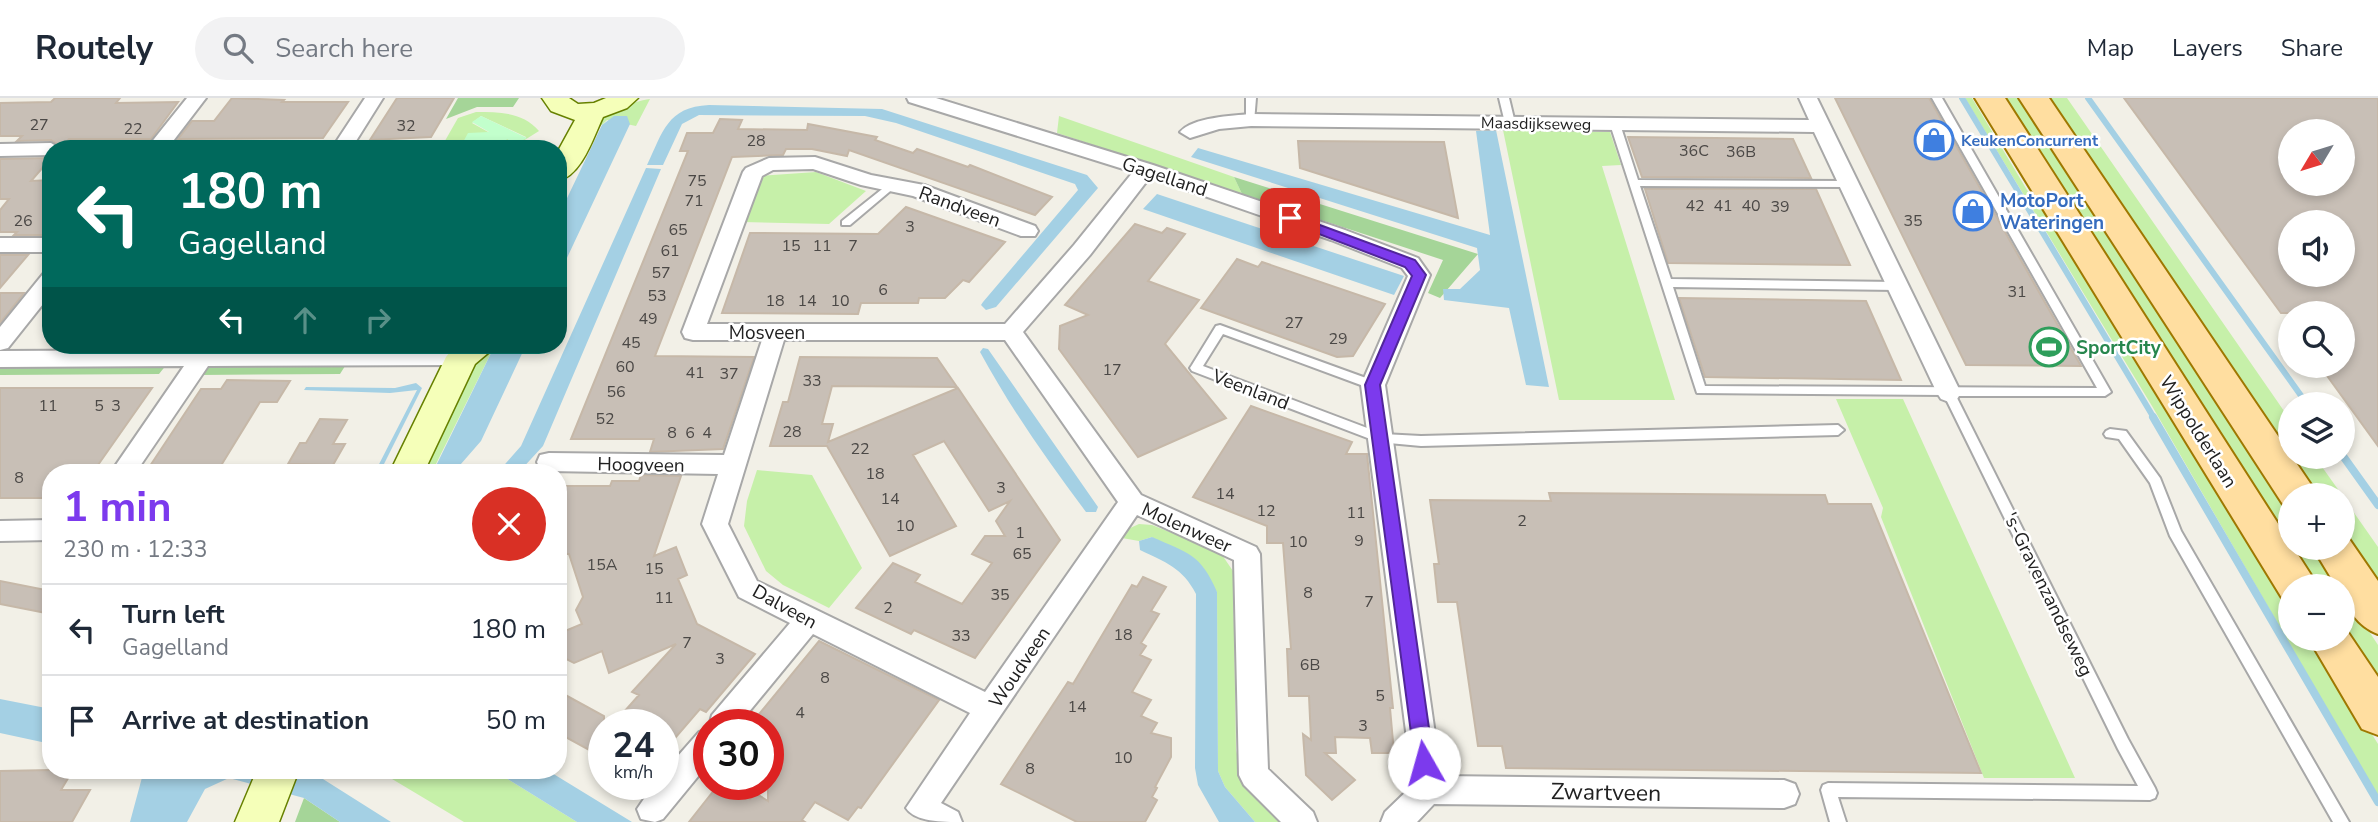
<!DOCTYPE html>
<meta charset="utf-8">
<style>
:root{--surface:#fff;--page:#f2f2f3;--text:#1f2937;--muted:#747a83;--line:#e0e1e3;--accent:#7c3aed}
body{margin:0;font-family:"Nunito Sans",sans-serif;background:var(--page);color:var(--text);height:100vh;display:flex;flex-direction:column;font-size:26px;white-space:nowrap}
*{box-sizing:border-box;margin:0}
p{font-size:23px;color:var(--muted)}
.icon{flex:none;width:38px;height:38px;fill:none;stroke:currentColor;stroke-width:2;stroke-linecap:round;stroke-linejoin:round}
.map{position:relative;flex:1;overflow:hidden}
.panel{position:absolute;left:42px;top:366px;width:525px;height:315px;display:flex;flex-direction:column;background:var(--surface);border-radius:28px;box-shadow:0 4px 10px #0003}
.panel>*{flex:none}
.banner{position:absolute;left:42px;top:42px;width:525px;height:214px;border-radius:28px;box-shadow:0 4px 10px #0003;background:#00695c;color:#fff;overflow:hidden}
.needle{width:46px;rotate:232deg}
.buttons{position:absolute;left:2278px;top:21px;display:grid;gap:14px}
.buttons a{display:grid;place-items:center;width:77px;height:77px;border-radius:50%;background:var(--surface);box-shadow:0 4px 10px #0003;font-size:35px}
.speed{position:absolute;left:588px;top:611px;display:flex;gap:14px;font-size:35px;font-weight:700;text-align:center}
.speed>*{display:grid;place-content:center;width:91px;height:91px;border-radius:50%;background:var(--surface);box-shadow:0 4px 10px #0003;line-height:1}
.speed small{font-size:18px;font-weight:400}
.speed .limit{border:10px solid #d22;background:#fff;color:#111}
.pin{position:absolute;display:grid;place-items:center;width:60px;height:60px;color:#fff;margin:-30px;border-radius:14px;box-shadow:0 4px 10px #0006}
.me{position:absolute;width:77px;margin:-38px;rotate:353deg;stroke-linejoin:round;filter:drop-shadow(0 0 5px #0008)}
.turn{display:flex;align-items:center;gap:24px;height:147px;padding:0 21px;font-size:32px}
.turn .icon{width:91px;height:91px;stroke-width:2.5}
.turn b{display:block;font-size:49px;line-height:60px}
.lanes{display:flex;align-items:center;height:66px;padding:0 21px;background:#0003;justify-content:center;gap:35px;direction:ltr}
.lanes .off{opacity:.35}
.round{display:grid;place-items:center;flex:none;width:74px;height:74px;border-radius:37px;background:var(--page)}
.headline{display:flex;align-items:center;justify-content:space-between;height:119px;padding:0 21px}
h1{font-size:42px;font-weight:700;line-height:52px;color:var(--accent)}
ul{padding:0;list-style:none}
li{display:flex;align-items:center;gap:21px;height:91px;padding:0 21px;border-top:2px solid var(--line)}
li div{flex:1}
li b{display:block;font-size:26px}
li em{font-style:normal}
header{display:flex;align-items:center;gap:42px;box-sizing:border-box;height:98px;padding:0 35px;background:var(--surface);border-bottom:2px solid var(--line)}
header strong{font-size:33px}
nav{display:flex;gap:38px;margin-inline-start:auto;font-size:24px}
.search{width:490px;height:63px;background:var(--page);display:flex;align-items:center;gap:18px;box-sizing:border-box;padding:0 24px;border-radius:38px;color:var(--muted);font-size:26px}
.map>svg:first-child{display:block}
.grass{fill:#c6f0a9;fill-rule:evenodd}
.forest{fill:#a5d598}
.park{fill:#c2ffcc}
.water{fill:#a4d0e4}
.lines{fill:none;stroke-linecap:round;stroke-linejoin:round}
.stream-far1{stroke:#a4d0e4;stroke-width:6}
.stream{stroke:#a4d0e4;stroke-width:8}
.building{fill:#c8bfb6;stroke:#c6b8a8;stroke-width:2;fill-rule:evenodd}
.lane-casing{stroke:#a8a8a8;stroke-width:4}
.street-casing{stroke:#a8a8a8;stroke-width:4}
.secondary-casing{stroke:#678100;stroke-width:3}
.primary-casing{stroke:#9f7800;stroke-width:4}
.lane{fill:#fff;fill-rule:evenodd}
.street{fill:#fff;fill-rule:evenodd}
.secondary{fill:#f5ffb9;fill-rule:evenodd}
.primary{fill:#ffdea0;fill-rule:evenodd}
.route{fill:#7c3aed;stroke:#51269a;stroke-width:2}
.labels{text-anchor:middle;stroke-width:5;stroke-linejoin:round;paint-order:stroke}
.far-street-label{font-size:16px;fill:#212121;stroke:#fff}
.number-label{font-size:16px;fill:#4b4846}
.far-shop-label{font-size:16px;font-weight:bold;fill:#366cbe;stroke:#fff;text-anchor:start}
.street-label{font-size:19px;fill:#212121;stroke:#fff}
.shop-label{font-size:19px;font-weight:bold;fill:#366cbe;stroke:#fff;text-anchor:start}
.leisure-label{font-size:19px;font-weight:bold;fill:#27864d;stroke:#fff;text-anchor:start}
.near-street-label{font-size:23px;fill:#212121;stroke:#fff}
</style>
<header>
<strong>Routely</strong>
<div class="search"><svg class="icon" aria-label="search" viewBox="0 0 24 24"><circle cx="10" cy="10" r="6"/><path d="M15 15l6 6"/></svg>Search here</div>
<nav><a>Map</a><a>Layers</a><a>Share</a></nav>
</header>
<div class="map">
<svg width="2378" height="724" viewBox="0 0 2378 724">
<rect width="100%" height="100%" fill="#f2f0e7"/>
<path class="grass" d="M1965,0H1972L2027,92L2076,157L2291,505V541H2313L2378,646V699L2152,308Z
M2001,0H2021L2291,413V450H2314L2340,488H2312Z
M2045,0H2067L2291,323V359H2315L2342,397H2312Z
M650,1L636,28L607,22L602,27H593C605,12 632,4 650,1Z
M476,14C499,14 523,14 539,33L515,48H442L458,20ZM481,18L526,39V40L507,41L469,35H490L472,25Z
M1059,18L1234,79L1242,96L1057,35Z
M1503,32L1610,34L1621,67L1602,68L1675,302H1559Z
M816,74L866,93L829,126L742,124L759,78Z
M485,247H495L432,374H421Z
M1836,301H1903L2075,680H1984L1881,419L1883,410Z
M757,372L812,377L862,470L829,510L783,487L766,473L744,428L747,403Z
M2343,399L2378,449V495L2343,444Z
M1139,426L1152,427L1220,454L1233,473L1236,652C1244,685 1258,699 1281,724H1255L1225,689L1218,673L1217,494L1152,439L1139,443L1122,440L1128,431Z
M2343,494L2378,547V593L2343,538Z
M377,672H493L577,724H464Z"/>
<path class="forest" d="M458,0H519L513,9H477L446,21Z
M1234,79L1478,156L1440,200L1428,195L1443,162L1242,96Z
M218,265H347L340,276L199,277L204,271Z
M0,266H167L159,276L0,277Z
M304,700L340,724H295Z"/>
<path class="park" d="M481,18L527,40L515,46L507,41L504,46H462L468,35L489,34L472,24Z"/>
<path class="water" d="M709,7L882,11L1087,77L1098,90L996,209L986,212L981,207L983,204L1078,92L1075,86L896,25L865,18L699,17L682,26L663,67H647C663,34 667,9 709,7Z
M614,18H627L630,26L558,179V119L602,27Z
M1496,32L1549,289L1526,287L1509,210L1444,202L1443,191H1460L1480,172L1477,150L1191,59L1198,50L1490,137L1476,33Z
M646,70L661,71L543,348L519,374H498L521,348Z
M1157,96L1404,178L1394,197L1143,111Z
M495,247H526L481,343L454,374H433Z
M983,250L988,251L1098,409L1096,414H1086C1047,362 1011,311 980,254Z
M416,285L422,290L380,374H375L417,292L390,295L304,292L306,289L395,290Z
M1152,439C1188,455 1201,456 1217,494L1218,673L1225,689L1255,724H1219L1198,687L1195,670L1196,496C1183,470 1165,464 1140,452L1139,443Z
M0,601L51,611V646L0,635Z
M144,672H300L315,676L391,724H340L304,700L229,680L205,691L187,724H130Z
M493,672H547L632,724H577Z"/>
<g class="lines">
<path class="stream-far1" d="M1962,0L2154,320
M2088,0L2307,306"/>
<path class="stream" d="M2153,319L2378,704
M2343,358L2378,407"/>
</g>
<path class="building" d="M55,0H120L116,5L178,4L151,41H69L62,49L51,42L17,43L22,38H0V5L51,4Z
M232,0L284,2L282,4H348L323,40L178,41L192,23H214Z
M397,0H454L431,39L370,42Z
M1835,0H1929L2081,268L1966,267Z
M2124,0H2378V348L2320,268H2343V215H2281ZM2291,33H2343V86H2291ZM2291,124H2343V177H2291Z
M720,21L742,22L738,31L807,32L808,26L877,39L875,42L913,55L917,51L968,69L970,67L1052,99L1035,117L849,52L847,58L812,51H786L783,57L732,59L655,258L754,259L723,351L650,354L654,341H571L688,53H680L687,35H713Z
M1628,39L1793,41L1811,80L1642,79Z
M1298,43L1444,44L1458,120L1300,70Z
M51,60L31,83L51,82V130L45,137H14L17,134H0V112L9,101H0V61Z
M1645,91H1816L1850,167L1668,165Z
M906,109L1005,144L969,184L963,182L945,200H919L918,205H861L858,216L722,215L750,135L878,136Z
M1135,126L1162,135L1167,130L1185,136L1148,183L1199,202L1165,246L1226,320L1138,359L1059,251L1060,228L1088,217L1065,207Z
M0,157H28L0,190Z
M1237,161L1258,169L1262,164L1385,206L1353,258L1337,259L1201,210Z
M0,195H24L0,225Z
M1679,200L1866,203L1901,282L1705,279Z
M800,259L937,260L957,289L832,288L822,326H833L828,344L958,290L1060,442L975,560L914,532L911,536L856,510L893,465L920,477L915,484L962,506L992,465L972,456L985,438H1005L996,423L1010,403L989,413L944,343L913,357L956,428L890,458L827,348H770L783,304H788Z
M227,282L290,283L277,304H260L217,374H146L201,291H221Z
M0,290H152L93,374H51V400H0Z
M1251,308L1352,344L1346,356H1367L1393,610H1390L1394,655H1372L1370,640L1335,639L1336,655H1325L1355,682L1332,702L1306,677L1303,636L1311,642L1309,598H1289L1287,551H1291L1283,445H1267V428L1193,399Z
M320,321L347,322L333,346H345L333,367L288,366L300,345H306Z
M641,377L681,378L654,458L676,449L687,477L678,481L697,526L755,556L706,614L700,611L663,654V626H627L623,615L639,597L632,594L676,546L609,575L602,553L574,565L558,557V536L582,526L576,512L583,499L569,456H558V388H610L612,383H639Z
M1549,395L1825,397L1828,406H1871L1981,675L1506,670L1502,648H1478L1457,504H1438L1434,466H1439L1430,402L1551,403Z
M1143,479L1166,489L1151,513L1159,516L1141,545L1146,548L1140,557L1151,562L1132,594L1151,602L1141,618L1157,625L1151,635L1171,640V659L1155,689L1157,690L1152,699L1157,702L1145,724H1077L1001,686L1068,584L1073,586L1132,487L1137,489Z
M0,483L51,493V516L0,506Z
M819,543L939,602L861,710L858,709L848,722L815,704L802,722L805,724H689L719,686H725L750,701L755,695L768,703V626H751Z
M558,593L604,618V660L558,635Z
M51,672H73L61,692H90L72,724H0V673Z"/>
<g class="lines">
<defs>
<path id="lane" d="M1246,0H1256L1254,24L1251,25L1246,22Z
M1499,0H1509L1515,25L1513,27H1507L1505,25Z
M1932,0H1942L2111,294L2105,298H1956L2128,641L2155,690L2157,695L2155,700L2150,702L1838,699L1846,724H1830L1821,692L1823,687L1828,685L2138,688L2118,651L1944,297L1697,295L1610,26L1615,23L1620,26L1638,82L1849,83L1854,86L1849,89L1640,88L1671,181L1897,184L1902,188L1897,192L1673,189L1705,288L2097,290Z
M891,84L895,85V89L850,127H842V123Z
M1220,227L1377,284L1379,287L1377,290H1369L1223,236L1203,268L1383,336L1421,338L1838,327L1844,332L1838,337L1421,348L1378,344L1192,273L1190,270L1192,267L1216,228Z
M2110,331L2126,333L2160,380L2181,433L2349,724H2333L2170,438L2150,385L2119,341L2106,339L2104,336L2106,333Z"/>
<path id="street" d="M187,0H206L167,51H146Z
M365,0H383L351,51H272L282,45L336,44Z
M907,0H936L1153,67L1345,132L1418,160L1430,177L1385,287L1441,678L1784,682L1795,686L1799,696L1795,706L1784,710L1434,706L1417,724H1381L1385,714L1413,687L1361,287L1408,178L1402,170L1331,142L1150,79L1090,157L1023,234L1141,397L1256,449L1260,456L1268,671L1313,714L1317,724H1281L1244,687L1239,677L1234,462L1137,417L941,705L958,714L962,724C942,724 915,724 906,710L970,615L813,536L739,626L709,628L712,617L790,525L739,499L702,426L718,376L549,373L540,371L537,364L540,357L549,355L724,357L762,242H693L685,240L682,234L743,74L746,70L769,60L815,59L871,77L924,87L1035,128L1038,133L1035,138H1021L913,98L861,87L813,71L773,72L762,78L707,226H1005L1074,147L1133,74L909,4ZM784,242H1005L1118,404L985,594L757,483L728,426Z
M1799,0H1817L1961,295L1957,301L1949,304L1941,301L1937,295L1814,34L1251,28L1219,31L1190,40L1180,34C1193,19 1232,18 1251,16L1809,22Z
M51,45L61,51H51V57L0,58V46Z
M0,140H51V154H0Z
M51,174V196L8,250L0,252V229L43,176Z
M199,247H218L219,252L462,251L470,253L473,259L470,265L462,267L208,268L136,374H111L184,268L0,269V253L196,252Z
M51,422V442L0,443V423Z
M709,630V665L663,721L655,724L641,721L637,711L654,686H663V675L699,634Z"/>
<path id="secondary" d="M542,0H569L578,6L594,5L606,0H638L627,10L603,19C593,40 582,77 558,83V53L575,22L551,13Z
M455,247H493L488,255L475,266L424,374H390L446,259Z
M257,672H299L279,724H235Z"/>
<path id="primary" d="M1975,0H2005L2318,488H2291V503L2282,500Z
M2019,0H2049L2318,397H2291V410L2284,408Z
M2343,437L2347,438L2378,483V536C2359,529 2343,509 2343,488H2336L2313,450H2343Z
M2343,527L2378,579V637L2362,631L2309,541H2343Z"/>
</defs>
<use href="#lane" class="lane-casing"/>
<use href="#street" class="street-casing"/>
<use href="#secondary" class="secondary-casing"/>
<use href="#primary" class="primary-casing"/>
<use href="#lane" class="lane"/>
<use href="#street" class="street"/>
<use href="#secondary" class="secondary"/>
<use href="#primary" class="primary"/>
</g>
<path class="route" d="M1290,116L1415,162L1426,177L1380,287L1434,665L1431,671L1424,674L1417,671L1415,665L1365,287L1412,178L1405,169L1285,123L1283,120Z"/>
<defs>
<symbol id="shop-ring" viewBox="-11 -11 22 22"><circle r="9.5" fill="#fff" stroke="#3f7fe0" stroke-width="1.5"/><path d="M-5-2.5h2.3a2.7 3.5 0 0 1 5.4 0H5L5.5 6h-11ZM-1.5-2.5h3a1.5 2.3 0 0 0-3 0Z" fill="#3f7fe0"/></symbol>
<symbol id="stadium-ring" viewBox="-11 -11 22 22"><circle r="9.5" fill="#fff" stroke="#2e9e5b" stroke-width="1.5"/><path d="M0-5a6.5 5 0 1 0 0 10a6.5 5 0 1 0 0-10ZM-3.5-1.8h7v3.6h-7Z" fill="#2e9e5b"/></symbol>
</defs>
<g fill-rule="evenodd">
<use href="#shop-ring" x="1912" y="20" width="44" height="44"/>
<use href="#shop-ring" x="1951" y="91" width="44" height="44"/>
<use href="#stadium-ring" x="2027" y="227" width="44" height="44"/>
</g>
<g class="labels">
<g class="far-street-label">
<text transform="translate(1536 25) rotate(1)" y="6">Maasdijkseweg</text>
</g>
<g class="number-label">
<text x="39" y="32">27</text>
<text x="406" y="33">32</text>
<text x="133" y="36">22</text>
<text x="756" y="48">28</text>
<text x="1694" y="58">36C</text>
<text x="1741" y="59">36B</text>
<text x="697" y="88">75</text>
<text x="694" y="108">71</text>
<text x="1695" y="113">42</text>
<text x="1723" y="113">41</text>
<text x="1751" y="113">40</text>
<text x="1780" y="114">39</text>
<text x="23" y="128">26</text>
<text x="1913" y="128">35</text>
<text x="910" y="134">3</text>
<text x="678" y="137">65</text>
<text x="791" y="153">15</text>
<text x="822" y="153">11</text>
<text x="853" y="153">7</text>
<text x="670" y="158">61</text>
<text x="661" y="180">57</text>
<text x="883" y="197">6</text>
<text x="2017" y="199">31</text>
<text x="657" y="203">53</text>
<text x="775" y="208">18</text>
<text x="807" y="208">14</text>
<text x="840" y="208">10</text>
<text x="648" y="226">49</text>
<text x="1294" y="230">27</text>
<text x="1338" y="246">29</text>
<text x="631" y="250">45</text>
<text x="625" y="274">60</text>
<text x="1112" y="277">17</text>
<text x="695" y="280">41</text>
<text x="729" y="281">37</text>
<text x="812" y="288">33</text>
<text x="616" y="299">56</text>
<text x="48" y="313">11</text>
<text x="99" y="313">5</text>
<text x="116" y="313">3</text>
<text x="605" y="326">52</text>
<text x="792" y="339">28</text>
<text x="672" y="340">8</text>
<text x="690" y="340">6</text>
<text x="707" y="340">4</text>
<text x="860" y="356">22</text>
<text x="875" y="381">18</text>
<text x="19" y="385">8</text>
<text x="1001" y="395">3</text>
<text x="1225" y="401">14</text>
<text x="890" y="406">14</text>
<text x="1266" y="418">12</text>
<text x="1356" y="420">11</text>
<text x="1522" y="428">2</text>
<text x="905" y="433">10</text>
<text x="1020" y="440">1</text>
<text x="1359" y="448">9</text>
<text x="1298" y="449">10</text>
<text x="1022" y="461">65</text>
<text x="602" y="472">15A</text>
<text x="654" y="476">15</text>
<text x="1308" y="500">8</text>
<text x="1000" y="502">35</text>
<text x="664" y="505">11</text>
<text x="1369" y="509">7</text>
<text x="888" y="515">2</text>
<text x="1123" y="542">18</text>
<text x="961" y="543">33</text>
<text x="687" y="550">7</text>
<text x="720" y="566">3</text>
<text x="1310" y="572">6B</text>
<text x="825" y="585">8</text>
<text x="1380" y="603">5</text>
<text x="1077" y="614">14</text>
<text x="800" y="620">4</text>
<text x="1363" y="633">3</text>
<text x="1123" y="665">10</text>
<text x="1030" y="676">8</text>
</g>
<g class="far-shop-label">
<text x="1961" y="48">KeukenConcurrent</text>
</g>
<g class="street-label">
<text transform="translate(1165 78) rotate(18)" y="7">Gagelland</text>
<text transform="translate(960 108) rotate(20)" y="7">Randveen</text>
<text x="767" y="241">Mosveen</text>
<text transform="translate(1251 291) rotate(21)" y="7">Veenland</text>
<text transform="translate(2199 333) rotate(58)" y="7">Wippolderlaan</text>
<text transform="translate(641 366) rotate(1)" y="7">Hoogveen</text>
<text transform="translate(1187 429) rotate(24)" y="7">Molenweer</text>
<text transform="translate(2049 496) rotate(64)" y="7">'s-Gravenzandseweg</text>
<text transform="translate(785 508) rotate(29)" y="7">Dalveen</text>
<text transform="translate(1019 569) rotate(-56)" y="7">Woudveen</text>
</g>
<g class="shop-label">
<text x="2000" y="109">MotoPort<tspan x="2000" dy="22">Wateringen</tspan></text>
</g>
<g class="leisure-label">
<text x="2076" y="256">SportCity</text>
</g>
<g class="near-street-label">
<text transform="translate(1606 694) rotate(1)" y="8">Zwartveen</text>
</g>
</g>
</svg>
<div class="buttons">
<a><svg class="needle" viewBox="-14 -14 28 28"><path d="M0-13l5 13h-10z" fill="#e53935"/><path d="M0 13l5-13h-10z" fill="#747a83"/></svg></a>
<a><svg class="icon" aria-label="sound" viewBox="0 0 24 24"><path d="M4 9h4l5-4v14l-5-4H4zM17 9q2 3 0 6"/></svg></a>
<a><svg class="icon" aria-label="search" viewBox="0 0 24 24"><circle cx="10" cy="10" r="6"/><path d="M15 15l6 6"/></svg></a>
<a><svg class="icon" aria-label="layers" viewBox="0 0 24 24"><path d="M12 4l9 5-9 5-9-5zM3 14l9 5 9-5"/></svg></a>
<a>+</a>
<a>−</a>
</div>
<div class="speed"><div>24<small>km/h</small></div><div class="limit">30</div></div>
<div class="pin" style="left:1290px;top:120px;background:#d93025"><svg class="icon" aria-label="arrive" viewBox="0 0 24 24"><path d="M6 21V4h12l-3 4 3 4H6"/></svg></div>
<svg class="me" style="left:1424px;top:665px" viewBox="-20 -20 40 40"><circle r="19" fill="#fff"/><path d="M0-13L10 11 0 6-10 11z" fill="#7c3aed"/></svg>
<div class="banner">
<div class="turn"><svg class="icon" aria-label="left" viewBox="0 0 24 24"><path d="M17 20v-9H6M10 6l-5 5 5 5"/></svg><div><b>180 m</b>Gagelland</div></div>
<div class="lanes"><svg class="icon" aria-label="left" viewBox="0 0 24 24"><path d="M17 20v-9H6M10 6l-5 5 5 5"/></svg><svg class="icon off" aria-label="ahead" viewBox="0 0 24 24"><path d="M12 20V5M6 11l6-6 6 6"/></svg><svg class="icon off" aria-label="right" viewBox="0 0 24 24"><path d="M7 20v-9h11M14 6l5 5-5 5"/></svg></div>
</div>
<section class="panel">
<div class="headline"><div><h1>1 min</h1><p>230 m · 12:33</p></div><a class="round" style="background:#d93025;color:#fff"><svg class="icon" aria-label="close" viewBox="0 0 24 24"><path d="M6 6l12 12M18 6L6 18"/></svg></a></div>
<ul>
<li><svg class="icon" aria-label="left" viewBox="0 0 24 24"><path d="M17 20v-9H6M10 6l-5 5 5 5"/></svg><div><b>Turn left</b><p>Gagelland</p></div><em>180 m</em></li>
<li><svg class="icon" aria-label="arrive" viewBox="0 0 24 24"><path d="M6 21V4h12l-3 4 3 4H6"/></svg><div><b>Arrive at destination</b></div><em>50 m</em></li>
</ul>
</section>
</div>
